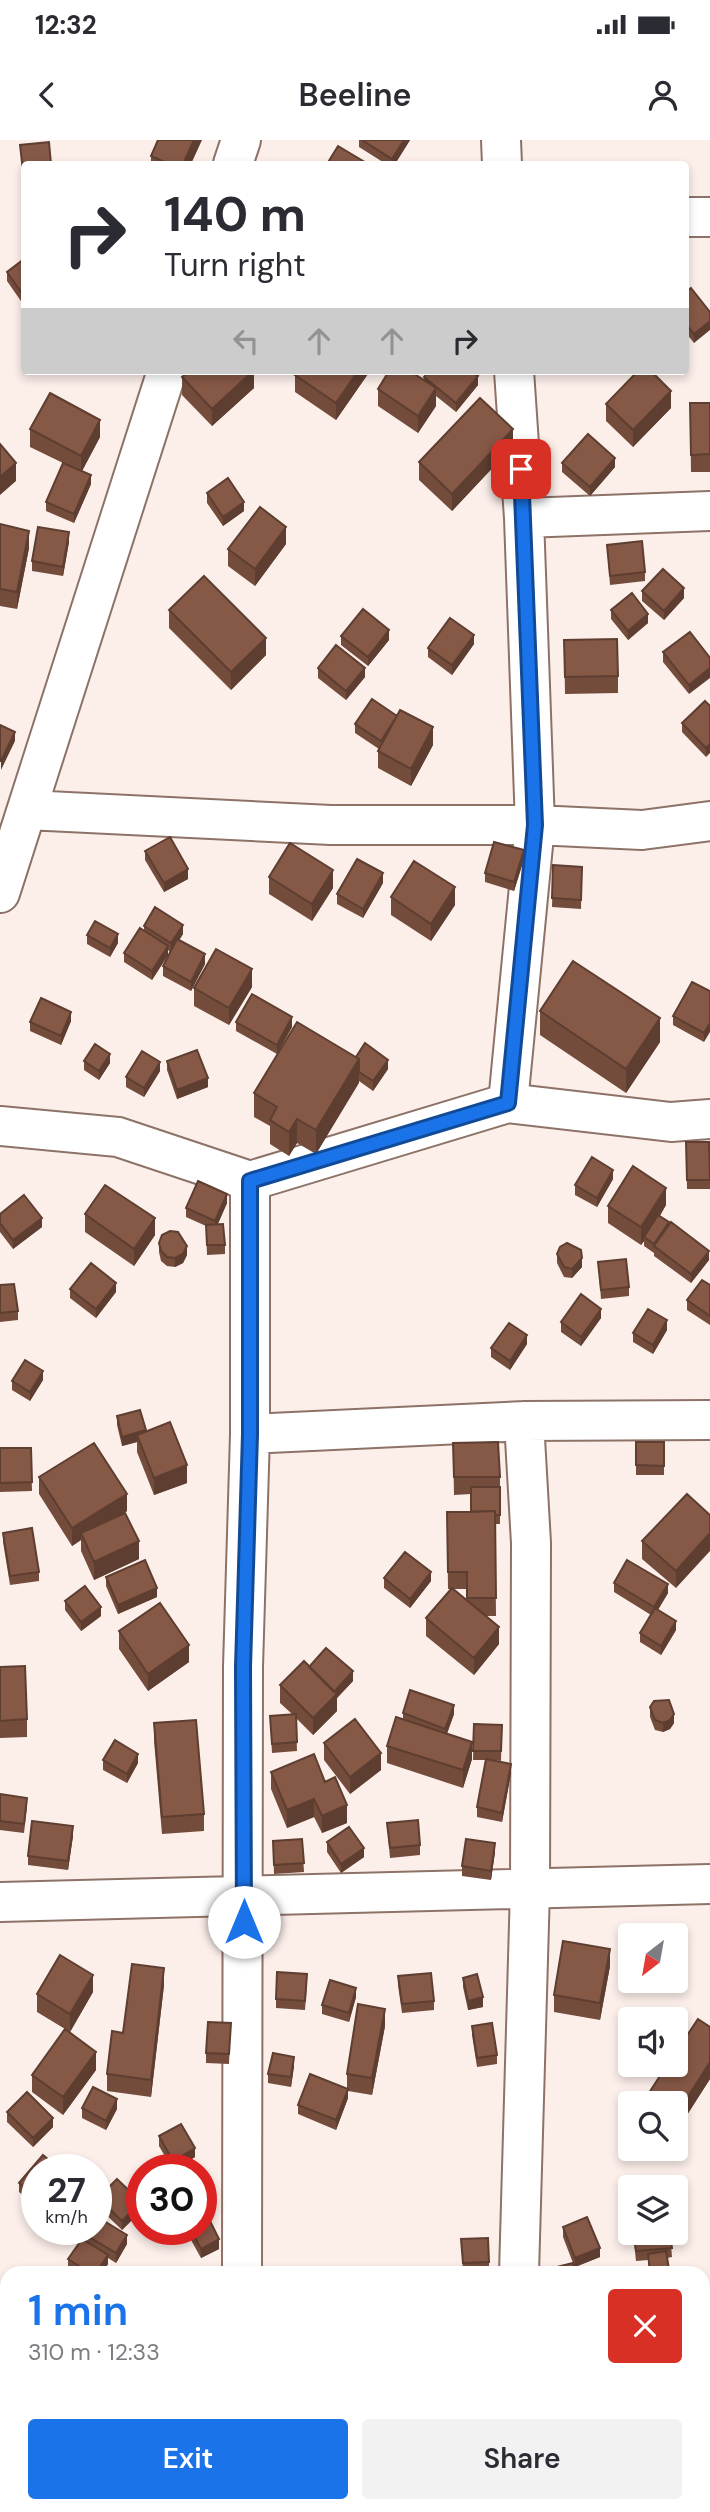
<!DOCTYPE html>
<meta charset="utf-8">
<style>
:root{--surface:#fff;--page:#f2f2f3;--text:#2b2b33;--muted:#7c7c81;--accent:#1a73e8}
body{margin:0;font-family:"DM Sans",sans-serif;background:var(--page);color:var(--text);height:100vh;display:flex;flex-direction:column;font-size:26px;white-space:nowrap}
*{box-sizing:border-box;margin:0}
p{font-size:23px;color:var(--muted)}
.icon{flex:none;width:38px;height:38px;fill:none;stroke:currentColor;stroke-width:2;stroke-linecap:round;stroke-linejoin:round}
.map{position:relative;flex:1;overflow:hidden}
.details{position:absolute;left:0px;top:2126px;width:710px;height:247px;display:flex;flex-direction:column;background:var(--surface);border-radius:21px 21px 0 0;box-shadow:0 4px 10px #0003}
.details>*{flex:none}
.hud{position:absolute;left:21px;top:21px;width:668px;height:214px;border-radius:7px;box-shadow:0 4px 10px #0003;background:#fff;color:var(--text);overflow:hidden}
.needle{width:46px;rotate:211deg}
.controls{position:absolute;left:618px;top:1783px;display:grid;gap:14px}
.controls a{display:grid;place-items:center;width:70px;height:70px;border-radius:7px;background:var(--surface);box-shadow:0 4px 10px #0003;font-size:35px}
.speed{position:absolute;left:21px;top:2014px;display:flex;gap:14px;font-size:35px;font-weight:700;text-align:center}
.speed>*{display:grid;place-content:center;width:91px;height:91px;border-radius:50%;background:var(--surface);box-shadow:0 4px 10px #0003;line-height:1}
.speed small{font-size:18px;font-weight:400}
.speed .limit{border:10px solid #d22;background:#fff;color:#111}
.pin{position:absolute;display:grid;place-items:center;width:60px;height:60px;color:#fff;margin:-30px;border-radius:14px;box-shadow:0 4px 10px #0006}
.me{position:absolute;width:77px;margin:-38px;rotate:0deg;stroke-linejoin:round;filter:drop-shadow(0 0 5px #0008)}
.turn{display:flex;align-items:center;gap:24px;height:147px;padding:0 28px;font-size:32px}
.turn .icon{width:91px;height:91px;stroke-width:2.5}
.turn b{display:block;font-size:49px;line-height:60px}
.lanes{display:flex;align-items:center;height:66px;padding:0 28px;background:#0003;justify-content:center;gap:35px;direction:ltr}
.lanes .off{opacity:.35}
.round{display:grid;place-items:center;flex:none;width:74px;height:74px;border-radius:7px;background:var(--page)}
.headline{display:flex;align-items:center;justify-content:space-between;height:119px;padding:0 28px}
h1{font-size:42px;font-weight:600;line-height:52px;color:var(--accent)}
.action{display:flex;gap:14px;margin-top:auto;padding:14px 28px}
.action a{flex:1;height:80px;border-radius:7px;background:var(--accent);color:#fff;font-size:28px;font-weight:600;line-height:80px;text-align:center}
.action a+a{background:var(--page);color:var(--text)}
.status{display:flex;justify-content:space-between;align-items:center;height:49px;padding:0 35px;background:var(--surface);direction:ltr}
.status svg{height:19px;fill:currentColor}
header{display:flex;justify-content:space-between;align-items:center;height:91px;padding:0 28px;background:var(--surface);font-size:32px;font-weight:600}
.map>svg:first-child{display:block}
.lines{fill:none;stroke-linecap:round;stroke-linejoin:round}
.minor-casing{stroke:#8d7267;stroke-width:42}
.minor{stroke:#fff;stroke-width:38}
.wall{fill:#734c3c;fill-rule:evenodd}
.shaded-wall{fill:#5e3e31}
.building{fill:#865846;stroke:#5e3e31;stroke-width:2}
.route-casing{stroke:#114b97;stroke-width:18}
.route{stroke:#1a73e8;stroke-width:12}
</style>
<div class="status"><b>12:32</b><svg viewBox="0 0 49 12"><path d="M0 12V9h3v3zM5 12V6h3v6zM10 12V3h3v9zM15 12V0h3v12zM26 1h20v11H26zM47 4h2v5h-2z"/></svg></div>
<header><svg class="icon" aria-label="back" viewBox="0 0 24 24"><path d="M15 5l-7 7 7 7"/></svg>Beeline<svg class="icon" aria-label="person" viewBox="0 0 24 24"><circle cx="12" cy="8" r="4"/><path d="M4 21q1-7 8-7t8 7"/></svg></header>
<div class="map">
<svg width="710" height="2372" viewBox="0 0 710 2372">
<rect width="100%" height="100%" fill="#fcefea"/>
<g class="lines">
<defs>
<path id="minor" d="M501,0L502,24
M233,24L241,0
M686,77H710
M524,378L710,371
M27,670L331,685H535L642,690L710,681
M0,753L167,231
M508,963L535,685L524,378L514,231
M0,986L118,997L250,1041L508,963L671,982L710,979
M250,1294L524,1281L710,1280
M0,1762L710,1744
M242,2133L243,1527L250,1294V1041
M519,2133L530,1749L531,1403L524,1281
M243,2366V2372"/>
</defs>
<use href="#minor" class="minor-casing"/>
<use href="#minor" class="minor"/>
</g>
<path class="wall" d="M359,0H410L395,24H386L359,7Z
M20,5L24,24V40H23Z
M151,16L191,24H151Z
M24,119V163L23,164L7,141V132Z
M686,152L710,172L694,203L686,193Z
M298,231H370L336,280L295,252V235Z
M182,237L254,248L212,286L182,255Z
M424,237L478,245L456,272L436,256V266L418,293L378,266V249L424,240Z
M690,263H710V332H691Z
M606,264L671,268L633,307L606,281Z
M30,289L100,297L82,331L91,344L74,383L46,371V362L63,323L30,307Z
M513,306L452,371L419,340V322Z
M562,323L615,327L590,356L562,332Z
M207,353L244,371L223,386L207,363Z
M0,384L29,408L17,469L0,466Z
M69,402L63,436L32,431V421Z
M286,404L255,446L228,426V409Z
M607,405L645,432V441L610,445Z
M642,451L684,458L664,480L642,461Z
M169,470L266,515L231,550L169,488Z
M611,470L648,483L628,500L611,479Z
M690,492L689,554L663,522V512Z
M341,496L389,500L368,526L341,505Z
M564,500L618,536V553L565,554Z
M474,504L452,535L428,517V508Z
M318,528L365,537L346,560L318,538Z
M710,566L706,617L682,592V583Z
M355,584L433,605L411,646L378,628V611L379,609L355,593Z
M145,711L188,739L164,752L145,720Z
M524,719L514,751L485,742V733Z
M553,725L582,727L581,769L552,767Z
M269,737L333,748L312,781L269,754Z
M383,743L363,778L337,764V754Z
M391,757L455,765L431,801L391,775Z
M144,786L183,794L179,800L205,824L191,851L163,836V826L170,812L168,810V815L152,840L124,822V813L144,790Z
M87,795L118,803L110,817L87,804Z
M252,847L229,885L194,866V848Z
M710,851L704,902L673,885V876Z
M540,871L660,902L626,953L540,895Z
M71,881L61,905L30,891V882Z
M236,882L292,887L277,914L236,891Z
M356,917L388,929L373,951L359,941L316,1014L297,1003L289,1016L270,1004V986L254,977V953Z
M84,921L110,923L99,940L84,930Z
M167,921L208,947L177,959L167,930Z
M160,931L144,957L126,947V937Z
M686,1002L710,1040V1049H687Z
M613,1039L597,1067L575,1055V1045Z
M227,1063L218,1084L225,1105V1114L207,1115L206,1086L186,1077V1068Z
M666,1065L660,1076L709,1120L691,1143L654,1116V1113L644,1106V1101L641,1105L608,1083V1066Z
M0,1074L42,1087L13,1109L0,1092Z
M85,1074L155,1095L134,1126L85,1092Z
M159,1103L187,1115L183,1123L175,1127L167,1126L161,1121L159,1112Z
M557,1114L582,1127L572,1138L564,1137L557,1123Z
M598,1122L629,1147V1156L601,1159Z
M0,1145L18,1171V1180L0,1182Z
M710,1145V1185L687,1170V1160Z
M70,1149L116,1152L96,1178L70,1158Z
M601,1178L581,1206L561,1192V1182Z
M667,1190L653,1214L633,1202V1193Z
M527,1204L510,1230L491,1217V1208Z
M43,1240L30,1261L12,1250V1241Z
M117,1276L146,1291L187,1343L154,1355L137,1312V1302L122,1306L117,1285Z
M636,1302H664V1335H636Z
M453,1303L500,1337V1384H495L496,1476H485L499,1504L474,1535L426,1496V1478L451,1449H448L447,1372H471V1354L454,1355ZM454,1449H467V1460Z
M0,1308H31L32,1351L0,1352Z
M39,1337L127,1371L124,1373L139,1419L94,1440L81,1411V1400L72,1406L39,1354Z
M710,1375L676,1448L642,1419V1401Z
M3,1393L39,1432V1441L10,1445L3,1402Z
M106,1437L157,1457L118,1474L106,1446Z
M384,1438L431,1441L410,1468L384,1448Z
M614,1443L668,1453L658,1470L676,1490L661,1515L640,1502V1493L651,1475L614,1452Z
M65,1461L101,1476L81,1491L65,1470Z
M119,1491L189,1522L148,1551L119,1509Z
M0,1527L27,1579V1597L0,1598Z
M309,1527L353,1541L337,1558V1571L313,1595L296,1578L297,1611L272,1613L270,1576L292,1574L280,1563V1545Z
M650,1567L674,1583L670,1589L663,1592L655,1590L650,1577Z
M403,1573L454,1574L447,1594L472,1619L463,1648L387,1623V1606L403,1579Z
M154,1583L204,1674V1691L162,1694L154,1601Z
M474,1584L502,1585L501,1621L493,1620L511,1633L502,1682L477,1677V1667L486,1620H473Z
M324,1603L381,1630L350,1654L324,1620Z
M103,1620L138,1623L127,1643L103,1630Z
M271,1632L325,1642L347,1683L322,1693L314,1677L287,1688L271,1649Z
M0,1654L27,1667L24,1693L0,1690Z
M387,1683L420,1705V1715L390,1718Z
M73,1696L68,1730L28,1725V1716Z
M302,1699L304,1732L274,1734L273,1701Z
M327,1702L364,1717L341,1733L327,1712Z
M495,1712L491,1740L462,1736V1726Z
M610,1826L600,1880L554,1872V1855Z
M398,1836L434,1861V1870L402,1873L398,1845Z
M463,1838L483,1867L468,1870L463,1847Z
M307,1843L305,1870L276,1868V1859Z
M164,1845L151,1957L107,1951V1934L123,1893Z
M93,1852L70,1892L37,1872V1854Z
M356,1857L349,1882L322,1874V1865Z
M231,1883L229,1924L206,1923V1913Z
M385,1886L372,1955L348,1951V1958L336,1990L298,1974V1965L347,1948V1934Z
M472,1886L497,1915V1924L477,1927L472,1895Z
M294,1926L291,1947L268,1943V1934Z
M96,1930L63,1975L32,1952V1935Z
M710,1939L676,1992V1964H647V1956Z
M82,1968L117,1969L106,1990L82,1978Z
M7,1972L53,1987L33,2007L7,1982Z
M159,1996L195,2017L173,2030L159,2006Z
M37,2030V2067L19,2052V2043Z
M98,2058L141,2071L122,2090L98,2067Z
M563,2087L600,2117L575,2127L576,2133H549V2129L573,2123L563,2097Z
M191,2090L219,2109L201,2118L191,2100Z
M633,2093H670L672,2117L667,2118L669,2133H649L648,2120L636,2121Z
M84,2094L127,2104L116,2123L108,2118V2124L102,2133H75L68,2129V2119L84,2100Z
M461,2099L489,2122V2131L463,2132Z
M7,2138V2173L0,2172V2163Z
M710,2291V2332L706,2309V2292Z
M204,2366H226V2368L204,2370Z
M345,2366H407L408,2372H346Z
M460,2366H490V2372H462Z"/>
<path class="shaded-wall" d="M194,0H202L191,24H183Z
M404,0H410L395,24H392V19Z
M710,181V190L694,203V194Z
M254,231V248L212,286V269Z
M358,231H370L336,280V263Z
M478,236V245L456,272V263Z
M436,248V266L418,293V276Z
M671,251V268L633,307V290Z
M100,280V297L81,333V316Z
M513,289V306L452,371V354Z
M615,318V327L590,356V347Z
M16,323V341L0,355V337Z
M91,335V344L74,383V374Z
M244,362V371L223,386V377Z
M286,387V404L255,446V429Z
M29,391V408L17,469V452Z
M69,392V402L63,436V427Z
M684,448V458L664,480V471Z
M648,474V483L628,500V491Z
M389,490V500L368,526V517Z
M474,495V504L452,535V525Z
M266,498V515L231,550V532Z
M365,528V537L346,560V551Z
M710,528V538L689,554V545Z
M433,587V605L411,646V629Z
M15,592V601L1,630V621Z
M710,604V613L706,617V608Z
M524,710V719L514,751V742Z
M188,729V739L164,752V743Z
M333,730V748L312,781V764Z
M383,733V743L363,778V769Z
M455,747V765L431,801V784Z
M183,785V794L171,813V803Z
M118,794V803L110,817V808Z
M168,806V815L152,840V831Z
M205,814V824L191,851V842Z
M252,829V847L229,885V868Z
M71,872V881L61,905V896Z
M292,877V887L277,914V905Z
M660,878V902L626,953V929Z
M710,883V892L704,902V893Z
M110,914V923L99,940V931Z
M359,919V943L316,1014V990Z
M388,920V929L373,951V941Z
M160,922V931L144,957V948Z
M208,938V947L177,959V950Z
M297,979V1003L289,1016V992Z
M613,1030V1039L597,1067V1058Z
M666,1048V1065L645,1098L644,1097V1101L641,1105V1087Z
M227,1054V1063L215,1090V1081Z
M42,1078V1087L13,1109V1100Z
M155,1078V1095L134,1126V1109Z
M187,1106V1115L183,1123L175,1127V1118Z
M709,1111V1120L691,1143V1134Z
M582,1118V1127L572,1138V1129Z
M116,1143V1152L96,1178V1169Z
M601,1169V1178L581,1206V1197Z
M667,1180V1190L653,1214V1205Z
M527,1195V1204L510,1230V1221Z
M43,1231V1240L30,1261V1252Z
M146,1290V1299L137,1295V1302L122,1306V1297Z
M187,1325V1343L154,1355V1338Z
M127,1354V1371L83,1399L81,1393V1400L72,1406V1388Z
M710,1393V1411L676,1448V1431Z
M139,1401V1419L94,1440V1422Z
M431,1432V1441L410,1468V1459Z
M668,1444V1453L654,1476V1467Z
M157,1448V1457L118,1474V1465Z
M101,1467V1476L81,1491V1482Z
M676,1481V1490L661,1515V1506Z
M499,1487V1504L474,1535V1518Z
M189,1505V1522L148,1551V1534Z
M353,1531V1541L337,1558V1571L313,1595V1578Z
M454,1565V1574L445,1598V1589Z
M674,1574V1583L670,1589L663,1592V1583Z
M472,1602V1619L463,1648V1630Z
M381,1613V1630L350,1654V1637Z
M138,1614V1623L127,1643V1634Z
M511,1624V1633L502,1682V1673Z
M314,1659V1677L287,1688V1670Z
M347,1665V1683L322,1693V1676Z
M73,1686V1696L68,1730V1721Z
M495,1703V1712L491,1740V1731Z
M364,1708V1717L341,1733V1724Z
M610,1809V1826L600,1880V1863Z
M164,1828V1845L151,1957V1940Z
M93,1835V1852L70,1892V1874Z
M356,1848V1857L349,1882V1873Z
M483,1857V1867L468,1870V1861Z
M385,1869V1886L372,1955V1938Z
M96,1912V1930L63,1975V1957Z
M294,1917V1926L291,1947V1937Z
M710,1922V1939L676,1992V1975Z
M348,1949V1958L336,1990V1980Z
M117,1959V1969L106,1990V1981Z
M53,1978V1987L33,2007V1998Z
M195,2008V2017L173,2030V2021Z
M141,2062V2071L122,2090V2081Z
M127,2095V2104L116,2123V2113Z
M219,2099V2109L201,2118V2109Z
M600,2108V2117L575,2127V2118Z
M108,2115V2124L102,2133H96Z
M103,2366H105V2372H100Z
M490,2366V2372H472Z"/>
<path class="building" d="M158,0H194L183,24H169L151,16Z
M362,0H404L392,19Z
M49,2L51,24H24V31H23L20,5Z
M338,6L368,24H327Z
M24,119V154L23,155L7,132Z
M691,148L710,172V181L694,194L686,184V152Z
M189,231H253L212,269L182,237Z
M298,231H358L336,263L295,235Z
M389,231H410L436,248L418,276L378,249Z
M429,231H471L478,236L456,263L424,237Z
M638,231H651L671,251L633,290L606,264Z
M50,253L100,280L81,316L30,289Z
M480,258L513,289L452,354L419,322Z
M690,263H710V314L691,315Z
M588,294L615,318L590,347L562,323Z
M0,304L16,323L0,337Z
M63,323L91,335L74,374L46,362Z
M228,338L244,362L223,377L207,353Z
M260,367L286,387L255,429L228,409Z
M0,384L29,391L17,452L0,449Z
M38,387L69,392L63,427L32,421Z
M642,401L645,432L610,436L607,405Z
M663,429L684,448L664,471L642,451Z
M204,436L266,498L231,532L169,470Z
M632,453L648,474L628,491L611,470Z
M363,469L389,490L368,517L341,496Z
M450,478L474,495L452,525L428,508Z
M690,492L710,518V528L689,545L663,512Z
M617,499L618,536L565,537L564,500Z
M336,505L365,528L346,551L318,528Z
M372,559L397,576L381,601L355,584Z
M705,561L710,566V604L706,608L682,583Z
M400,570L433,587L411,629L378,611Z
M0,585L15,592L1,621H0Z
M170,697L188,729L164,743L145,711Z
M494,702L524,710L514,742L485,733Z
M290,703L333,730L312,764L269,737Z
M357,719L383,733L363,769L337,754Z
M414,721L455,747L431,784L391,757Z
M553,725L582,727L581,760L552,758Z
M155,767L183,785L171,803L144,786Z
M95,781L118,794L110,808L87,795Z
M140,788L168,806L152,831L124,813Z
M177,799L205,814L191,842L163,826Z
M216,809L252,829L229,868L194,848Z
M573,821L660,878L626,929L540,871Z
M692,842L710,851V883L704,893L673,876Z
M252,854L292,877L277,905L236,882Z
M41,858L71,872L61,896L30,882Z
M297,882L359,919L316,990L297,979L289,992L270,980L277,967L254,953Z
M365,903L388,920L373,941L359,932V919L356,917Z
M95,904L110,914L99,931L84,921Z
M197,910L208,938L177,950L167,921Z
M142,911L160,922L144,948L126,937Z
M686,1002H709L710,1040H687Z
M592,1017L613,1030L597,1058L575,1045Z
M633,1026L666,1048L641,1087L608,1066Z
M198,1041L227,1054L215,1081L186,1068Z
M105,1045L155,1078L134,1109L85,1074Z
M24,1055L42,1078L13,1100L0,1083V1074Z
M658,1075L669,1082L654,1104L644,1097Z
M671,1082L709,1111L691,1134L654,1106Z
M223,1084L225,1105H207L206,1085Z
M170,1091L178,1092L187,1106L183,1114L175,1118L167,1117L161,1111L159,1103L162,1095Z
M567,1103L581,1110L582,1118L572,1129L564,1127L557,1114L560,1107Z
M626,1119L629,1147L601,1150L598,1122Z
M91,1123L116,1143L96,1169L70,1149Z
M702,1140L710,1145V1176L687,1160Z
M14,1144L18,1171L0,1173V1145Z
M581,1154L601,1169L581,1197L561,1182Z
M648,1169L667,1180L653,1205L633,1193Z
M509,1183L527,1195L510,1221L491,1208Z
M25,1220L43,1231L30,1252L12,1241Z
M140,1270L146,1290L122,1297L117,1276Z
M170,1282L187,1325L154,1338L137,1295Z
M498,1302L500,1337H454L453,1303Z
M636,1302H664V1326L636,1325Z
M94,1303L127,1354L72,1388L39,1337Z
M0,1308H31L32,1342L0,1343Z
M471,1347H500V1375H495V1371L471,1372Z
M687,1354L710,1375V1393L676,1431L642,1401Z
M495,1371L496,1458H467V1432H448L447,1372Z
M125,1373L139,1401L94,1422L81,1393Z
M32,1388L39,1432L10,1436L3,1393Z
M405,1412L431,1432L410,1459L384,1438Z
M145,1420L157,1448L118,1465L106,1437Z
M627,1420L668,1444L654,1467L614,1443Z
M85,1446L101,1467L81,1482L65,1461Z
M452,1448L499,1487L474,1518L426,1478Z
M160,1463L189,1505L148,1534L119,1491Z
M655,1468L676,1481L661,1506L640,1493Z
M326,1508L353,1531L334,1552L309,1527Z
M304,1521L337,1554L313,1578L280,1545Z
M25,1526L27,1579L0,1581V1527Z
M410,1550L454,1565L445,1589L403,1573Z
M669,1560L674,1574L670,1580L663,1583L655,1580L650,1567L654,1561Z
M296,1574L297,1602L272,1604L270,1576Z
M396,1577L472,1602L463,1630L387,1606Z
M355,1579L381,1613L350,1637L324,1603Z
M196,1580L204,1674L162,1677L154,1583Z
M474,1584L502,1585L501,1611H473Z
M115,1600L138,1614L127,1634L103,1620Z
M314,1614L325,1642L335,1637L347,1665L322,1676L314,1659L287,1670L271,1632Z
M486,1619L511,1624L502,1673L477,1667Z
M0,1654L27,1658L24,1684L0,1681Z
M418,1680L420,1705L390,1708L387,1683Z
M32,1681L73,1686L68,1721L28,1716Z
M349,1687L364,1708L341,1724L327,1702Z
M302,1699L304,1723L274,1725L273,1701Z
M466,1699L495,1703L491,1731L462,1726Z
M563,1801L610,1809L600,1863L554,1855Z
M60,1815L93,1835L70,1874L37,1854Z
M132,1824L164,1828L151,1940L107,1934L112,1891L123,1893Z
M277,1832L307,1834L305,1861L276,1859Z
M431,1833L434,1861L402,1864L398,1836Z
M477,1834L483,1857L468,1861L463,1838Z
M330,1840L356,1848L349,1873L322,1865Z
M358,1864L385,1869L372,1938L347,1934Z
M698,1879L710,1887V1922L676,1975V1964H658L647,1956L667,1925H676V1912Z
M208,1882L231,1883L229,1914L206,1913Z
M492,1883L497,1915L477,1918L472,1886Z
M65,1889L96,1912L63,1957L32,1935Z
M273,1913L294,1917L291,1937L268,1934Z
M310,1934L348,1949L336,1980L298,1965Z
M93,1947L117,1959L106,1981L82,1968Z
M27,1952L53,1978L33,1998L7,1972Z
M181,1984L195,2008L173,2021L159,1996Z
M43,2015L61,2030H37V2058L19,2043Z
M117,2039L141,2062L122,2081L98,2058Z
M96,2076L127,2095L116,2113L84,2094L87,2090H96Z
M587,2077L600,2108L575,2118L563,2087Z
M210,2081L219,2099L201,2109L191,2090H201V2085Z
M634,2093H670L672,2108L636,2111Z
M488,2098L489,2122L463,2123L461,2099Z
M82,2099L108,2115L96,2133H90L68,2119Z
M666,2111L669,2129L650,2131L648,2114Z
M573,2123L576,2133H551L549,2129Z
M5,2138H7V2164L0,2163Z
M710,2291V2314L706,2292Z
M72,2366H103L100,2372H69Z
M168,2366L178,2372H165Z
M349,2366H407L408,2372H350Z
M463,2366H490L472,2372H465Z
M0,2367L14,2372H0Z"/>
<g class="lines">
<defs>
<path id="route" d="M244,1782L243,1527L250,1294V1041L508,963L535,685L521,329"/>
</defs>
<use href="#route" class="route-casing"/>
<use href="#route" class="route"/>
</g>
</svg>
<div class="controls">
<a><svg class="needle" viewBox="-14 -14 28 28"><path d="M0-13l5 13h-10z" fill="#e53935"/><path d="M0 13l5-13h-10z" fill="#7c7c81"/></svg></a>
<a><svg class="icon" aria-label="sound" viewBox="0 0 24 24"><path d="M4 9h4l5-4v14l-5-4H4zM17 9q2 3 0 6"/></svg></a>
<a><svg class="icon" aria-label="search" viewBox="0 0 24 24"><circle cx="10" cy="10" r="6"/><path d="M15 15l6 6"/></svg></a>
<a><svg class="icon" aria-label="layers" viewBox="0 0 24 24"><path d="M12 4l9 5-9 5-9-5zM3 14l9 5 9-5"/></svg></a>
</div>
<div class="speed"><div>27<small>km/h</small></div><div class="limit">30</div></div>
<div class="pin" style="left:521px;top:329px;background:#d93025"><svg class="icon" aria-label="arrive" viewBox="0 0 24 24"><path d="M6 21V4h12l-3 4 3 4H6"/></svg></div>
<svg class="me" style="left:244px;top:1782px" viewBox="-20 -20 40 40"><circle r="19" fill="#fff"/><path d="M0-13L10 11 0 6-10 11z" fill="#1a73e8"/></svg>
<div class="hud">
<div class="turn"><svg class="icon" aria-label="right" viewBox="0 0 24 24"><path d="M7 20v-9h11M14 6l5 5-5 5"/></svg><div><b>140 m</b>Turn right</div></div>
<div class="lanes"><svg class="icon off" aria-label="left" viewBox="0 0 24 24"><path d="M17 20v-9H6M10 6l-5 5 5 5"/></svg><svg class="icon off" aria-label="ahead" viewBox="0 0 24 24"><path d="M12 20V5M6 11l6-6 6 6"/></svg><svg class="icon off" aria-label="ahead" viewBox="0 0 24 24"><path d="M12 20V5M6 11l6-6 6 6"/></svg><svg class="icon" aria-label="right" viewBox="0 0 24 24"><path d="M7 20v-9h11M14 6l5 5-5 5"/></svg></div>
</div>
<section class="details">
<div class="headline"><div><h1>1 min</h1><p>310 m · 12:33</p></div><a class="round" style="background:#d93025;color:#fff"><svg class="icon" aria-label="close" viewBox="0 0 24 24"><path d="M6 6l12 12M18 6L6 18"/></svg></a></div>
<div class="action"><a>Exit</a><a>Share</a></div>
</section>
</div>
